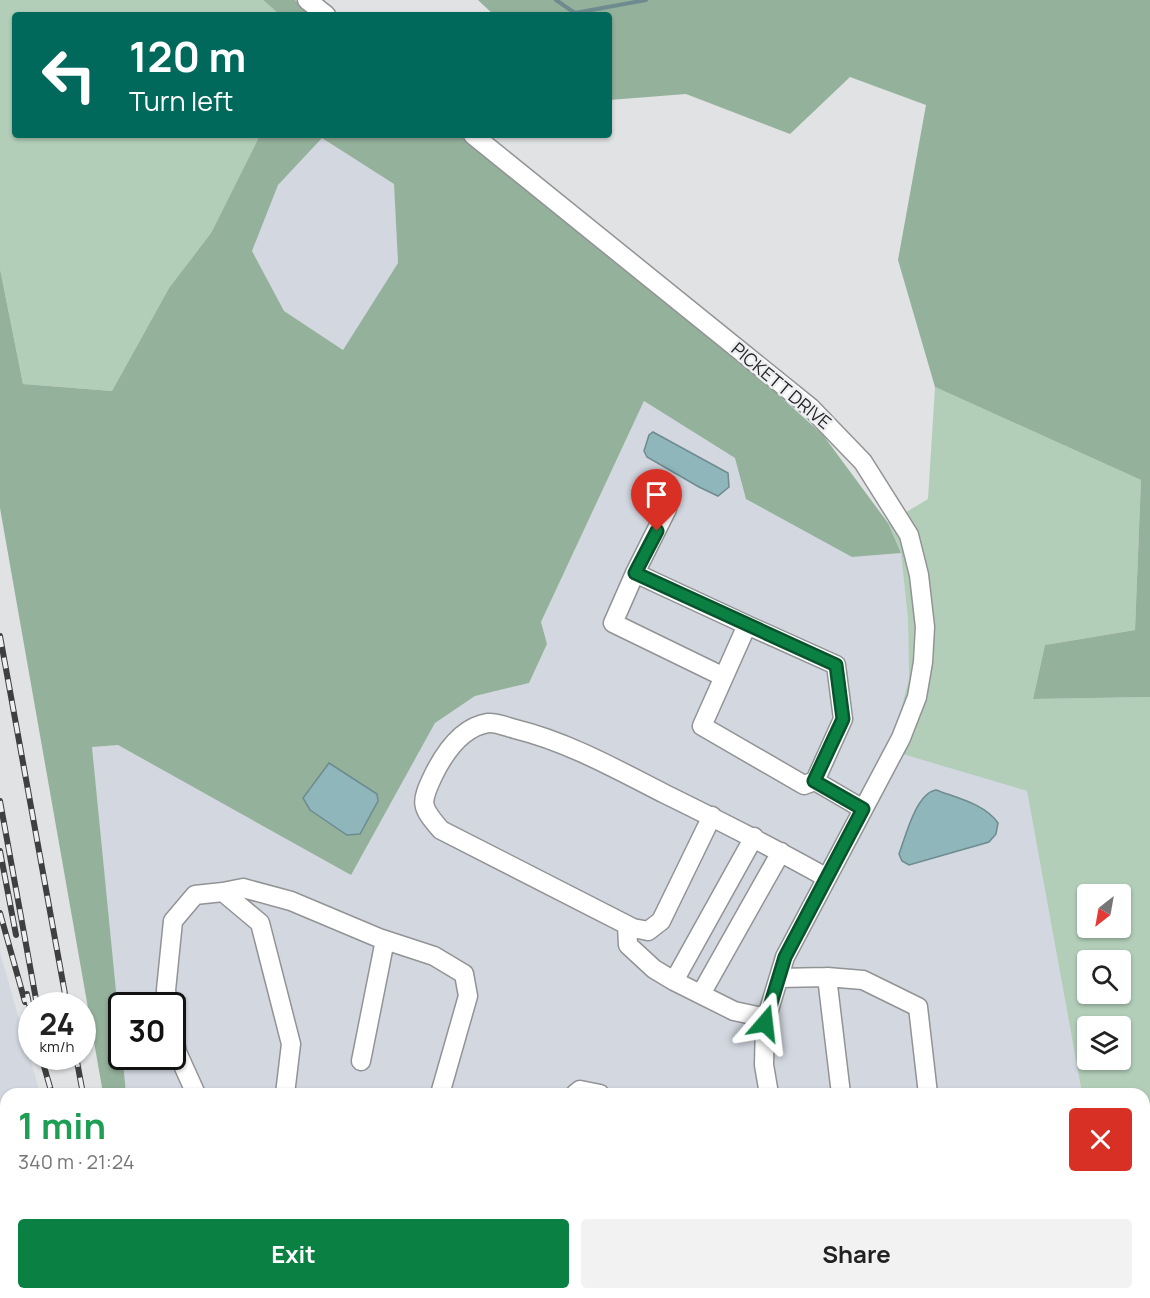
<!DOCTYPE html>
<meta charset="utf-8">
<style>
:root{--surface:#fff;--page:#f2f2f2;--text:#222;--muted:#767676;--accent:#0b8043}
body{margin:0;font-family:Manrope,sans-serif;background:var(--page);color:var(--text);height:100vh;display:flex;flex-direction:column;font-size:22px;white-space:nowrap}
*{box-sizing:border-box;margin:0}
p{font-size:20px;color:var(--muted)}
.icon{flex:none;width:33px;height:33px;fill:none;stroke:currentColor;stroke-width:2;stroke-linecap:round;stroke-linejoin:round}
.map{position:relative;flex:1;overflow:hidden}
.panel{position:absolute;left:0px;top:1088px;width:1150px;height:212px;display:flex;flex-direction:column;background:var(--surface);border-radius:18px 18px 0 0;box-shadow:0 2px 4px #0004}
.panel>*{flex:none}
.top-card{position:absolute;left:12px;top:12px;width:600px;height:126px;border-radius:6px;box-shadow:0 2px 4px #0004;background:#00695c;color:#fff;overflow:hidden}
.needle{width:39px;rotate:211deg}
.controls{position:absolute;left:1077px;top:884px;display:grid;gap:12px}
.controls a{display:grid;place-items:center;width:54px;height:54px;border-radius:6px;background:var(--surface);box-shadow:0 2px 4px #0004;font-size:30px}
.speed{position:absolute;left:18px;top:992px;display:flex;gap:12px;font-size:30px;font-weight:700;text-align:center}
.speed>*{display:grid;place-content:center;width:78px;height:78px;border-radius:50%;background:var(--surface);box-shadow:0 2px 4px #0004;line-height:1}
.speed small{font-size:15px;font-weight:400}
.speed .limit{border:3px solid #111;border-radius:9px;background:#fff;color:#111}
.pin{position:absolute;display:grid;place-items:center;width:51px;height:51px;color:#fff;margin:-62px -26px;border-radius:50% 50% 50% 0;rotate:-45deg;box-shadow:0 0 6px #0007}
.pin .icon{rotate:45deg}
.me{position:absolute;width:66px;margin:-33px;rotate:17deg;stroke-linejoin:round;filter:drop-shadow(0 0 4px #0008)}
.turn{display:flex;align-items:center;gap:21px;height:126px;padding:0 18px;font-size:27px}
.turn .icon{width:78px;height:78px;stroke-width:2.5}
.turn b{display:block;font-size:42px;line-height:51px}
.round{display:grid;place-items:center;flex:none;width:63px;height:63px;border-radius:6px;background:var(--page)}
.summary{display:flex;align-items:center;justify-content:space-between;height:102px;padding:0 18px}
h1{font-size:36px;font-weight:700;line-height:45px;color:#1e9e55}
.action{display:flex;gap:12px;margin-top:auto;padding:12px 18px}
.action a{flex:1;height:69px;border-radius:6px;background:var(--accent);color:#fff;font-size:24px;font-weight:700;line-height:69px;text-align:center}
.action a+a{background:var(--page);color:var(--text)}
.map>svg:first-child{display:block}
.built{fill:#d2d7e0}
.green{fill:#b2ceb9;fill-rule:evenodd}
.forest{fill:#94b19b;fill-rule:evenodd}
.water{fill:#8eb6bb;stroke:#6e8b8f;stroke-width:1.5}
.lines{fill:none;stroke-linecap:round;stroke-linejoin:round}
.stream{stroke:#6e8b8f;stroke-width:4}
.minor-casing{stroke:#929395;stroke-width:21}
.major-casing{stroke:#ac592e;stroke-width:26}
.minor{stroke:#fff;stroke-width:18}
.major{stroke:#f8ac84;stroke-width:22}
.rail-casing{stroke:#3e3f40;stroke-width:6}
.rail{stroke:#eeeff1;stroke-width:4;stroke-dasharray:11;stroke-linecap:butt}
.route-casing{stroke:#07532c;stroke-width:15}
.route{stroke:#0b8043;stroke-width:10}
.labels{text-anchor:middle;stroke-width:5;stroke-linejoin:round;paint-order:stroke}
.street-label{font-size:18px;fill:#252627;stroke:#eeeff1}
</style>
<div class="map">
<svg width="1150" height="1298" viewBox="0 0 1150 1298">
<rect width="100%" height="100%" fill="#e0e2e4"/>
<path class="built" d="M322,137L394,184L398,263L343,350L284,311L252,251L277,185Z
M644,401L735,458L852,557L901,553L908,619L909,679L897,724L886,748L1027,791L1082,1093H126L122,1056H172V1005H122L121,1047L92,747L118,745L351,874L435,723L475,696L529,683L547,644L541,622Z
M0,952L40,1093L6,1094V1141L0,1143Z"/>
<path class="green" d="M0,0H263L280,15H15V135H260L211,233L169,288L112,391L23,384L0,269Z
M935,387L1141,480L1135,630L1045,645L1033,699L1150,697V1124L1145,1125L1144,1094L1082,1093L1027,791L886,749L897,724L909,679L908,619L901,553L888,523L928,499ZM1088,894H1120V927H1088ZM1088,960H1120V993H1088ZM1088,1026H1120V1059H1088Z"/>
<path class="forest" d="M263,0H295L313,15H280Z
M478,0H1150V697L1033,699L1045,645L1135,630L1141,480L935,387L898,260L926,105L850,77L790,134L686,94L609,100V15H494Z
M260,135H460L772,389L823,435L888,523L901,553L852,557L746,499L735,458L644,401L541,622L547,644L529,683L475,696L435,723L351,875L118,745L92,747L126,1093H103L0,508V269L23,384L112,391L169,288L211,233ZM322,138L394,184L398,263L343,350L284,311L252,251L278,185ZM329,763L377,794L378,801Z
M156,1293H202L213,1298H165Z"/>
<path class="water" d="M653,432L728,473L729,487L718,496L699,487L647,457L644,451L649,435Z
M329,763L377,794L378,801L360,834L347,835L310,810L303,798Z
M936,790C957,798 985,804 998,823L996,834L989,842L909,865L902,861L899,854C905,838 916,793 936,790Z
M0,1286H6V1293H45L48,1298H0Z"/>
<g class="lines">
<path class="stream" d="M556,0L575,13L646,0"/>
<defs>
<path id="minor" d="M307,0L326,15
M473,135L811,408L863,462L909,535L919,575L925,627L923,662L917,697L901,738L785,957L765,1023L764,1065L769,1094
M667,509L635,573L747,625
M635,573L613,623L724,677
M815,781L804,785L702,726L747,625L836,665L843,719L815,781L863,809
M712,816L661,921L648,931L633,928L441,830C420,806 420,803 434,774C445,752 462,727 488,723C496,722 507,727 515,729C568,742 616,769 665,794C720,821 774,848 827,878
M754,837L674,981L734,1011L766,1018
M223,892L243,888L291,901L379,938L434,956L464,974L468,996L440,1094
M627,925L628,945L654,969L674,981
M827,977L841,1094
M779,978L827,977L863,980L918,1007L928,1094
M701,994L781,852
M168,1005L166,990L173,921L195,895L223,892L260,923L291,1044L285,1094
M172,1027L177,1052L196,1094
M361,1061L385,940
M575,1094L580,1090L600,1094
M804,1293L805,1298
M1139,1298L1150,1290"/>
<path id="major" d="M1144,1133L1150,1132
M1144,1161L1150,1160
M0,1211H6
M0,1239L6,1238"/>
</defs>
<use href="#minor" class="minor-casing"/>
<use href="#major" class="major-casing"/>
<use href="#minor" class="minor"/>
<use href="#major" class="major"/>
<defs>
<path id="rail" d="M0,636L67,1005
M0,801L37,1005
M0,851L16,935
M0,913L25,1002
M27,994L32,1018
M41,1056L52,1094
M76,1056L83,1094
M99,1293V1298
M119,1293L120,1298"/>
</defs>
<use href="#rail" class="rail-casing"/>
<use href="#rail" class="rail"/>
</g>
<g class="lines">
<defs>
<path id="route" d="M657,531L635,573L836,665L843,719L814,781L863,809L785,957L765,1023"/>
</defs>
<use href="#route" class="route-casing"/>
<use href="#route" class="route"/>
</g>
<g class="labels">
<g class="street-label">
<text transform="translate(781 386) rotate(40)" y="6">PICKETT DRIVE</text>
</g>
</g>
</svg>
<div class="controls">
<a><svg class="needle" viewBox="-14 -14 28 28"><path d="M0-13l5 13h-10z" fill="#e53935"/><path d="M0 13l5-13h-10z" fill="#767676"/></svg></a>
<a><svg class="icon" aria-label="search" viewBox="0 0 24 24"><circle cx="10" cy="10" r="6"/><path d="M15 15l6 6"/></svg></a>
<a><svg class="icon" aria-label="layers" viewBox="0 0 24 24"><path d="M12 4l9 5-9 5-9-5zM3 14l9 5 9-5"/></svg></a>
</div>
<div class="speed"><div>24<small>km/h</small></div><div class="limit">30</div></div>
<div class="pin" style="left:657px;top:531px;background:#d93025"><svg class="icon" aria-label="arrive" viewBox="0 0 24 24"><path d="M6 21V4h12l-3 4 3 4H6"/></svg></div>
<svg class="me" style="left:765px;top:1023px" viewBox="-20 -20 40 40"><path d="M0-17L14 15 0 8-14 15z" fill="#0b8043" stroke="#fff" stroke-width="4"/></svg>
<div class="top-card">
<div class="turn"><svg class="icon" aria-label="left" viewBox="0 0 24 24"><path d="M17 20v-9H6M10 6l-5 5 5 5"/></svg><div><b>120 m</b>Turn left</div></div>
</div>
<section class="panel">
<div class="summary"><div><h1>1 min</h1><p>340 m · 21:24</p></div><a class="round" style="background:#d93025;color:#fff"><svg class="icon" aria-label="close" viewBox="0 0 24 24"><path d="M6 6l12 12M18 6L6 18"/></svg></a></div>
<div class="action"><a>Exit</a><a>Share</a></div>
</section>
</div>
